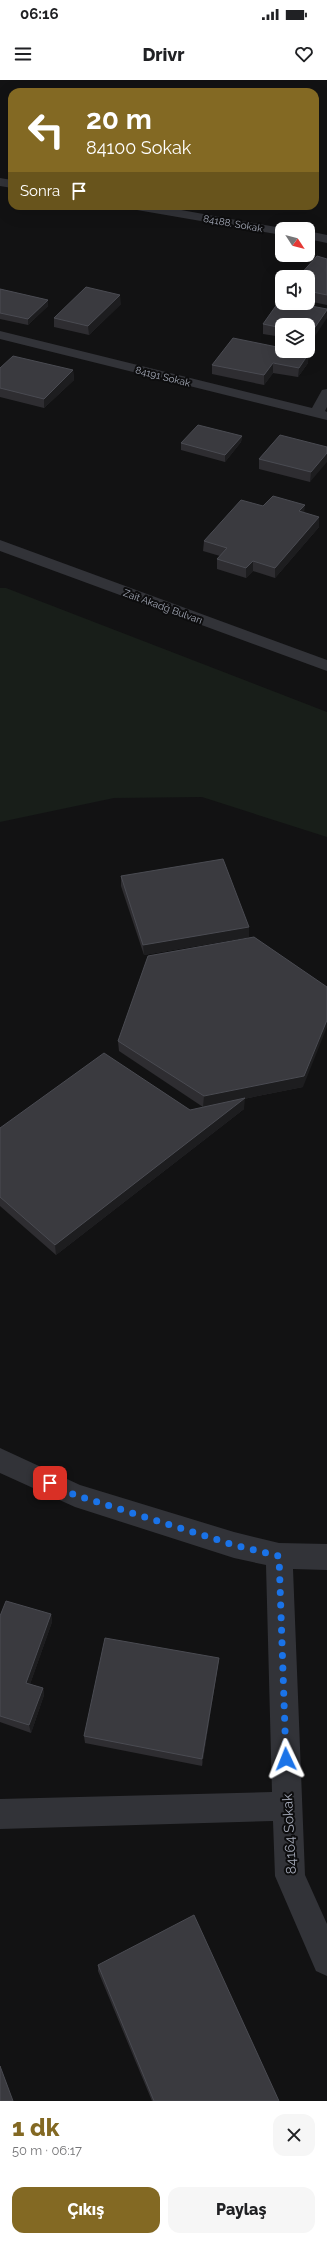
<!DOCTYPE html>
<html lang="tr">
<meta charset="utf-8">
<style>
:root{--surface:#fff;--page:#f6f6f6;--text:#202124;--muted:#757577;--accent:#836923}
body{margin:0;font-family:Raleway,sans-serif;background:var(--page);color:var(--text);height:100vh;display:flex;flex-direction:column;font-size:15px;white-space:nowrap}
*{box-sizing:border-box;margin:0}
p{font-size:13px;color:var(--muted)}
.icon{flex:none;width:22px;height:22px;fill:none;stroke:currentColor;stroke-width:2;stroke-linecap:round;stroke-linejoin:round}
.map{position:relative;height:2021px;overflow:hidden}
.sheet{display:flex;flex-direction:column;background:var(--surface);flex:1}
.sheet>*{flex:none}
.banner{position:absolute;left:8px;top:8px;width:311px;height:122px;border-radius:12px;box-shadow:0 4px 16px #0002;background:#836923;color:#fff;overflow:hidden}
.needle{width:26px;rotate:126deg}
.buttons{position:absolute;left:275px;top:142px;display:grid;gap:8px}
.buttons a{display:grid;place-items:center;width:40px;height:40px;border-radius:8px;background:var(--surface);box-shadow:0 4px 16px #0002;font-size:20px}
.pin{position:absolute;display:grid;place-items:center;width:34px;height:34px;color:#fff;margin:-17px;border-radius:8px;box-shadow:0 2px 6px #0006}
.me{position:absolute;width:44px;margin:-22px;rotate:358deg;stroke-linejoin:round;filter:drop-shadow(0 0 3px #0008)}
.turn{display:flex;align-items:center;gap:14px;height:84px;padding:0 12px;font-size:18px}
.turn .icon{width:52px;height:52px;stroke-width:2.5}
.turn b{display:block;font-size:28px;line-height:34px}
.then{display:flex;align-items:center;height:38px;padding:0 12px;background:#0003;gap:8px;font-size:15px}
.round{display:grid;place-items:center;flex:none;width:42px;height:42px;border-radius:12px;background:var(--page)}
.head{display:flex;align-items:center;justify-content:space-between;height:68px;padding:0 12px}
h1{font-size:24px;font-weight:800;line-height:30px;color:var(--accent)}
.cta{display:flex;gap:8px;margin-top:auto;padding:8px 12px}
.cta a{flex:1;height:46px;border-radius:12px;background:var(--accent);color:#fff;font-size:16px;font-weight:800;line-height:46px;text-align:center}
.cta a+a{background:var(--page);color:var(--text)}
.status{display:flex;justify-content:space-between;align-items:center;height:28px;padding:0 20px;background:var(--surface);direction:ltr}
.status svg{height:11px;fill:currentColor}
header{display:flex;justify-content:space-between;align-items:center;height:52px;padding:0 12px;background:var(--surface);font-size:18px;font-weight:800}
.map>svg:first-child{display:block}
.green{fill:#181e19}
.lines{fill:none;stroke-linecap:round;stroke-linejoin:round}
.minor{fill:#323338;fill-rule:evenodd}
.tertiary{fill:#323338;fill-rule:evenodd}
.wall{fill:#2e2d31}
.shaded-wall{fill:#1d1d1f}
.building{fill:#3a3a3f;stroke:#4a4b52}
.route{stroke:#1a73e8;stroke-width:7;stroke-dasharray:0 12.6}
.labels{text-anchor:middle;stroke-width:4;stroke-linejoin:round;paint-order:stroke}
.far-street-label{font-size:10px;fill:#a2a7b5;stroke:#0d0d0e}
.near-street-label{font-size:14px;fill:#a2a7b5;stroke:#0d0d0e}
</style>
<div class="status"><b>06:16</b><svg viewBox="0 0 49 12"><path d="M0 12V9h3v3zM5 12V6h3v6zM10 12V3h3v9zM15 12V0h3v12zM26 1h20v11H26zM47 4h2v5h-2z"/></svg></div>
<header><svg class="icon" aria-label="menu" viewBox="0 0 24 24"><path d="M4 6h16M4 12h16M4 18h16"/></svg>Drivr<svg class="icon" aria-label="heart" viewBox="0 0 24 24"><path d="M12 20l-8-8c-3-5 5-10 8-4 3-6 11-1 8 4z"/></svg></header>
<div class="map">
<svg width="327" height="2021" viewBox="0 0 327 2021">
<rect width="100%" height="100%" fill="#121213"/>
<path class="green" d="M0,508H6L327,632V757L202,717L114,718L0,742Z"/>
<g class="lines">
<path class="minor" d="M0,98L12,100V108L0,106Z
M131,126H159L287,149H282V155L137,130Z
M308,151L327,155V163L308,159Z
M0,251L312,328L322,310L327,309V327L325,331L327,332V340L0,259Z
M0,1368L80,1405L234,1452L279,1463L327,1464V1490L293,1489L305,1795L327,1844V1896L316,1891L275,1796L273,1741L0,1749V1719L272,1712L266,1485L234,1478L75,1427L0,1393Z"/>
<path class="tertiary" d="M0,460L327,580V591L0,471Z"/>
</g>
<path class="wall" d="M327,179V225L308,221V197Z
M0,209L48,220V226L28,245L0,239Z
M121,224L89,255L54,247V238Z
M327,229L311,262H308V245H282V257L263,254V244Z
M308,283L298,297L273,293L264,305L212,294V285Z
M0,288L73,290L74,300L44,328L0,317Z
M242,356L241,362L225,382L181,370V363Z
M327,367L310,402L259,389V379Z
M263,426L304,433L319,447L275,498L253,491L246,498L217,489V479L220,476L203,471L204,461Z
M121,796L249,857L144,875L121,806Z
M118,961L303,1007L203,1027L119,971Z
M244,1029L56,1175L0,1126V1048L190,1030Z
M51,1534L52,1542L30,1604L43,1608L44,1615L31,1653L0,1642V1536Z
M219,1578L218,1585L202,1686L85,1663L84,1656Z
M98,1885L279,2021H152L98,1891Z"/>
<path class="shaded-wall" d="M120,215L121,224L89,255L88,246Z
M48,220V226L28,245V239Z
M327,230V238L311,262V253Z
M309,273L308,283L298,297L299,288Z
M273,283V293L264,305V295Z
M73,290L74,300L44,328V319Z
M242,356L241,362L225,382V375Z
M327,373V382L310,402L311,392Z
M305,425L304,435L299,431Z
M319,437V447L275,498V488Z
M253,481V491L246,498V488Z
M249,847V857L144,875L143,865Z
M327,940V947L303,1007L203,1027L204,1016Z
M245,1018L244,1029L56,1175L55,1165Z
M51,1534L52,1542L28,1610L26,1603Z
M219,1578L218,1585L202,1686V1679Z
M43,1608L44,1615L31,1653L29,1645Z"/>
<path class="building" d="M317,176L327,179V215L308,211V197H298Z
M86,207L120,215L88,246L54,238Z
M0,209L48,220L28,239L0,233Z
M280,220L282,221V223H295L327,229V230L311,253L308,252V245H282V248L263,244Z
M233,258L282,268V271H299L309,273L299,288L273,283L264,295L212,285Z
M13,276L73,290L44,319L0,308V288Z
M198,345L242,356L225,375L181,363Z
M280,355L327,367V373L311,392L259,379Z
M273,416L305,425L299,431L319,437L275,488L253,481L246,488L217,479L227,468L204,461L241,420L263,426Z
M223,779L249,847L143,865L121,796Z
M254,857L327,907V940L304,996L204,1016L118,961L148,876Z
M104,973L190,1030L245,1018L55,1165L0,1117V1048Z
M6,1521L51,1534L26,1603L43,1608L29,1645L0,1636V1536Z
M105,1558L219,1578L202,1679L84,1656Z
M194,1835L279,2021H154L98,1885Z
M0,1986L13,2021H0Z"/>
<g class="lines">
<path class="route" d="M50,1403L75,1415L234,1465L279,1476L286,1679"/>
</g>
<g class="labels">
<g class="far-street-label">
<text transform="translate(233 143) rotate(10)" y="4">84188. Sokak</text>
<text transform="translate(163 296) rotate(14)" y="4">84191 Sokak</text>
<text transform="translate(163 526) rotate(20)" y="4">Zait Akadğ Bulvarı</text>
</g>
<g class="near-street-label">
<text transform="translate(289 1754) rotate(-93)" y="5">84164 Sokak</text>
</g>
</g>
</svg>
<div class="buttons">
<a><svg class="needle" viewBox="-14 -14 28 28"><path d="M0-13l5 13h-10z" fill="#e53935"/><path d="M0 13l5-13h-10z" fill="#757577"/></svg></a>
<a><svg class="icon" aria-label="sound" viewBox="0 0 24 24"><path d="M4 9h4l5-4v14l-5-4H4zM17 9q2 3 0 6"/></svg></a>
<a><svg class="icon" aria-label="layers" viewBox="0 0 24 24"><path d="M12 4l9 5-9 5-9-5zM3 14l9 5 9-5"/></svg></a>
</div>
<div class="pin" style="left:50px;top:1403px;background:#d93025"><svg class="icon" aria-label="arrive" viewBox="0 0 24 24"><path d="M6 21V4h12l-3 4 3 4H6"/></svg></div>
<svg class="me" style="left:286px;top:1679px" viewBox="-20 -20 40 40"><path d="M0-17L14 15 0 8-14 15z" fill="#1a73e8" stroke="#fff" stroke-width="4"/></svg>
<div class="banner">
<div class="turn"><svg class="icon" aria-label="left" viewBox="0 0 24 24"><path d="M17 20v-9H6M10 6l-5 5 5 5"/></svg><div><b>20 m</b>84100 Sokak</div></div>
<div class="then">Sonra<svg class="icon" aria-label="arrive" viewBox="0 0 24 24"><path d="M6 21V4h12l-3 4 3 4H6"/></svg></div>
</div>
</div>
<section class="sheet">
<div class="head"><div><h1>1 dk</h1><p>50 m · 06:17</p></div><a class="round"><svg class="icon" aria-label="close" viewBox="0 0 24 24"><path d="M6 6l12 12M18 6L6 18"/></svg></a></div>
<div class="cta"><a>Çıkış</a><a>Paylaş</a></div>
</section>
